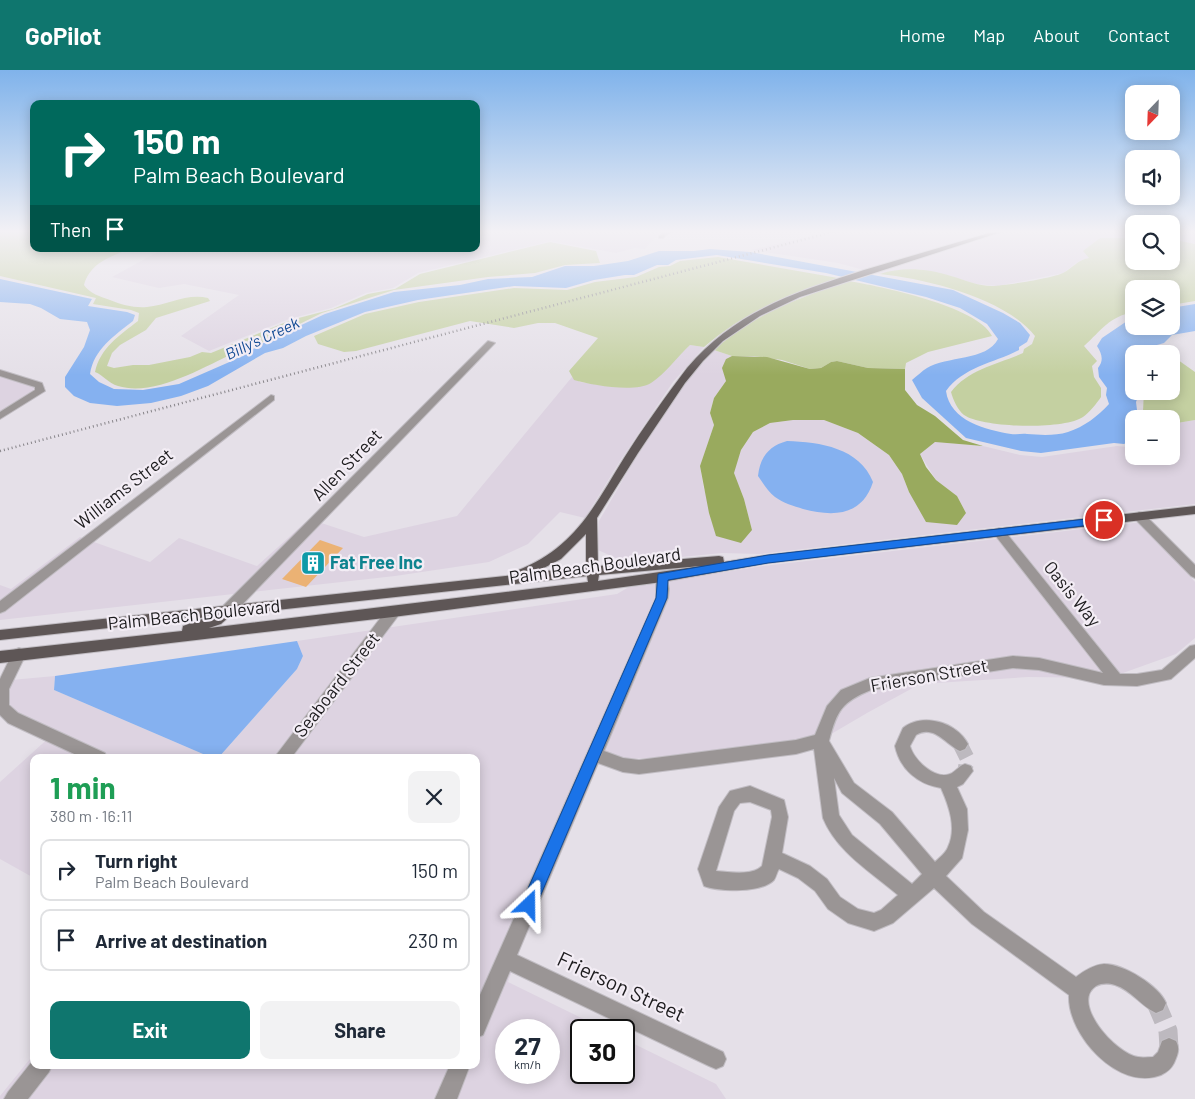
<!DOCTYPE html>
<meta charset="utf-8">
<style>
:root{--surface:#fff;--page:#f2f2f3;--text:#1f2937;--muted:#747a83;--line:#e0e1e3;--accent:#0f766e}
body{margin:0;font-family:Barlow,sans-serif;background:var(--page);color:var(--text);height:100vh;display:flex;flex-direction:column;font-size:19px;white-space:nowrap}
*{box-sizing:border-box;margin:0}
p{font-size:16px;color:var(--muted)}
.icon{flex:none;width:28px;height:28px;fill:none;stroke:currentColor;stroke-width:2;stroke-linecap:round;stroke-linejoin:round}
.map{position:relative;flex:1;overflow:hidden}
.sheet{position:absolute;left:30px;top:684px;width:450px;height:315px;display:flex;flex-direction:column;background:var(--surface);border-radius:10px;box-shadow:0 2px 12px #0003}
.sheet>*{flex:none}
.hud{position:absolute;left:30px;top:30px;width:450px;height:152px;border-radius:10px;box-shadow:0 2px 12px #0003;background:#00695c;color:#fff;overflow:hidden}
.needle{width:32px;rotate:203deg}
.controls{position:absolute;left:1125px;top:15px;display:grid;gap:10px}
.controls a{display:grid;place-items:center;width:55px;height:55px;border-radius:10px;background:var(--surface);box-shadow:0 2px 12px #0003;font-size:25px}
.speed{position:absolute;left:495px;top:949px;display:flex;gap:10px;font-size:25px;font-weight:700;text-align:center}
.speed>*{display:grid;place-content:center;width:65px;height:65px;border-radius:50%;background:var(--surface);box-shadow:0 2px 12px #0003;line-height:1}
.speed small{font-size:12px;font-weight:400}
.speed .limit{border:2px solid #111;border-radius:8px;background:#fff;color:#111}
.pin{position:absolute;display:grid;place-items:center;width:42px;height:42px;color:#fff;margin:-21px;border:2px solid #fff;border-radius:50%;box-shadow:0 1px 5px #0007}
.me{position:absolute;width:55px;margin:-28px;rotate:23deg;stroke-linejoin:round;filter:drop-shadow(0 0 4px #0008)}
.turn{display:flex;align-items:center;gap:18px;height:105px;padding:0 20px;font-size:22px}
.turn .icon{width:65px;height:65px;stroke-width:2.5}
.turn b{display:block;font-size:35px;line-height:42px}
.then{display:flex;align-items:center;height:48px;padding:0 20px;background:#0003;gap:10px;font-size:19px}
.round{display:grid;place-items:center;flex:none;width:52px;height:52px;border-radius:10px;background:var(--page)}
.headline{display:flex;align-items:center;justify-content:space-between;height:85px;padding:0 20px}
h1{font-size:30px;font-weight:700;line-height:38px;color:#1e9e55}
.action{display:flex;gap:10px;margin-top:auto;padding:10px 20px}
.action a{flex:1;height:58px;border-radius:10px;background:var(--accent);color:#fff;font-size:20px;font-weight:700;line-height:58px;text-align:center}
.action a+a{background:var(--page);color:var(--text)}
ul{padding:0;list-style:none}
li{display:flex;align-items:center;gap:15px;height:62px;margin:0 10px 8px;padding:0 10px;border:2px solid var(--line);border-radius:10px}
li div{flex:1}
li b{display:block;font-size:19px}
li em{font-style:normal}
header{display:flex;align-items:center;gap:30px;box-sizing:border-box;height:70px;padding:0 25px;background:var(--accent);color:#fff}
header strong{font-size:24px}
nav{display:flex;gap:28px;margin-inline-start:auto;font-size:18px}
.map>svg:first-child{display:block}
.built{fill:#ddd3e1;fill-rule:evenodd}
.green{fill:#c4d0a1}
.forest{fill:#99aa5e}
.water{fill:#85b1f0}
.building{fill:#ebb274}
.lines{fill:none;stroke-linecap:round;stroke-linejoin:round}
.minor-tunnel-far1{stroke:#bdb9bf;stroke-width:15;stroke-dasharray:15 8;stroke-linecap:butt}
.minor-tunnel{stroke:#bdb9bf;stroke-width:19;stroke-dasharray:19 9;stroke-linecap:butt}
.minor-casing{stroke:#c1bdc3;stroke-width:2}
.major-casing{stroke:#c1bdc3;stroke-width:2}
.minor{fill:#9a9595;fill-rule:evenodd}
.major{fill:#5e5656;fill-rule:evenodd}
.rail{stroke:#878489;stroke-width:2.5;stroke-dasharray:1 3;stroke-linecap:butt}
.route{fill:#1a73e8;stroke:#114b97}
.labels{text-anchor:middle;stroke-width:4.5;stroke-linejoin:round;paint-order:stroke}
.far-water-label{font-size:16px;font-style:italic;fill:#134b94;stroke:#f3edf5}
.street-label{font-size:18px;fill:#1c1b1d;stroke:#f3edf5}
.culture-label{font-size:18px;font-weight:bold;fill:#0d838f;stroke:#f3edf5;text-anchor:start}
.near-street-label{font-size:21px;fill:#1c1b1d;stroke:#f3edf5}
</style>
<header>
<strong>GoPilot</strong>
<nav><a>Home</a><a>Map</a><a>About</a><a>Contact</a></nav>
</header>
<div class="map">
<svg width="1195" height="1029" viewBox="0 0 1195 1029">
<rect width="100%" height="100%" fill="#e5e0e8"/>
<path class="built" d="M476,161H661L645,179L635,178L616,183L550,171L418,203L393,218L366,223L331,238L289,249L209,281L181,266L239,225L184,214L159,218L112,207L163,179H476Z
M831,161H993L864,200L838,193L751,180Z
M1010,161H1134V170L1123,168H1100L1084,181L1089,188L1079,191L1063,203L998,216L976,214L947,205L917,199L880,204L874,203Z
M1171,161H1195V174L1171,169Z
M690,275L704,277L673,312L620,391L585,448L560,442L528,474L489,492L395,506L0,550V515L11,519L80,467L150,492L179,468L257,496L309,449L364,467L457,446L572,307L580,312L608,316L649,314Z
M714,280L732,286L726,289V311L714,328L710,343L714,355L700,396L704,420L752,460L744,429L733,403L741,380L753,362L770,353L793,350H824L858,363L889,385L902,404L909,422L966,443L957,426L936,410L920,384L935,372L983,376L1020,385L1042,387L1117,376L1128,377L1134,375V386H1171V354L1195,350V434L759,484L722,483L620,493L618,489L598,480L599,451L632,394L684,315Z
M0,304L46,317L0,343Z
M1142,452L1195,512V568L1176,584L1109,608L1028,607L920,614L867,643L804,680L588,691L508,912L606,960H581V1002H624V969L716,1014L726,1029H0V1026L34,984V995H476V688L219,687L297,599L303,586L297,571L617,524L629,517L763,496ZM506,960H549V1002H506Z
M55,606L54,620L210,687L34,688V808L0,789V712L52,665L0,639V611Z"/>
<path class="green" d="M0,161H34V179H129C110,187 90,193 84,215C89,223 101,227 110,230C122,235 134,238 147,237C168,235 187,223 208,228L210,231L156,248L146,260L120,275L112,283L107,296L114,298L133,295H149L190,287L202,282L211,283L291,250L333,239L368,224L395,219L420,204L550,172L596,181L600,193L565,195L535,203L488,207L394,220L322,243L249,279C244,280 238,281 234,283C202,298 154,327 118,316C108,313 103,305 95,302C100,278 120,265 138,251L139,243L131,240L93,234L96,228L0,206Z
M1100,168H1123L1134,170V191H1171V169L1195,174V231L1171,235V219H1134V242C1108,247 1102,260 1084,276L1097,291L1092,296L1094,307L1101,318V327C1097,333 1089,343 1083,347C1064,360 983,358 964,345C958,340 953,330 951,322C968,299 999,294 1023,283L1024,279L1032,274L1035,266C1005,228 927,209 880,204C903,196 929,199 951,206C965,210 978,216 992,216C1004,216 1053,208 1063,203C1073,198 1077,190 1089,188L1083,181Z
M718,187L838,208C788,224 743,243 704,277L690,275C677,287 665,304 651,313C635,323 591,315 574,310L569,301L598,268L555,253H538L514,258L470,251L356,281L344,282L318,274L314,266L365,244L419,232L514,218L567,220L595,212L636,207L659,197L670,196L680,191Z
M848,211C879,216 978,236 992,266L928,282L906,293L905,299L868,298L837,291L831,292L821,298L810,299L782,290L754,286H732L714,280C753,245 798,228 848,211Z
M1171,285L1195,302V350L1171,354V349H1139L1143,341L1144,321H1171Z"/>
<path class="forest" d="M732,286L767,287L810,299L821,298L831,292L837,291L868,298L905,299V320L917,335L935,346L963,370L983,376L935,372L920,384L926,397L936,410L957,426L966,443L957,455L926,452L909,422L902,404L889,385L858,363L824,350H793L770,353L753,362L741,380L734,403L744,429L752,460L741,473L716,466L709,443L700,396L714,355L710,343L714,328L726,311L722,298L726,289Z"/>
<path class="water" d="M710,179L750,182L953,220L1003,243L1020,253L1030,265L1027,272L1019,277V280C994,293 963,297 946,321C950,351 986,360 1011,364C1016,365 1022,363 1027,364C1040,365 1055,366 1068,362C1084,357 1098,346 1109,334L1106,325L1107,318L1099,307L1098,298C1104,290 1102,284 1097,276L1102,268L1130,249L1134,248V256H1171V238L1195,234V261L1172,265L1164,273L1157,275L1154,284H1134V321H1138L1139,324L1136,332L1137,340L1133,345L1130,371L1124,374L1114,373L1041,383L1021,381L966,368L922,328L912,310C917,306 922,301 927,298C946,286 987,291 998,269L987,254L960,238L926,227L826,203L717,185L676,190L668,195H657L634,205H625L594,210L566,218L514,216L418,230L365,242L306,266L283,278L265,283L208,316L181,326L151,333L117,336L90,333L74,326L65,317V307L84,277L90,260L87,252L60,249L41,238L30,234L0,232V209L92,229L88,236L127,242L135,245L133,251C114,266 94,279 90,304L99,312L114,319L143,320L179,314L234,290L267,271L325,244L394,222L460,215L488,209L532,207L565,196H594L628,191L659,181H694Z
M787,371C820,372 860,378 873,412C862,446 834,447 803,439C794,436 783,433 775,427C768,422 763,413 758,406C760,387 769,376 787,371Z
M297,571L303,586L297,599L219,687H210L54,620L55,606Z"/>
<path class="building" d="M320,470L343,478L306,517L282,509Z"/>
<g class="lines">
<path class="minor-tunnel-far1" d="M960,674L967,688L965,701"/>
<path class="minor-tunnel" d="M1156,933L1168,961L1169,978"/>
<defs>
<path id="minor" d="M665,161H671L663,168H659V166Z
M488,271L495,273L233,544H223L222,540L223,536Z
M0,300L42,313L45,321L0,349V342L35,320V317L0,306Z
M271,325L274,326V330L5,541L0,543V531Z
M1139,442L1143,443L1195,495V508L1191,506L1135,449L1133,446Z
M999,458L1003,459L1120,604H1137L1162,600L1190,576L1195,575V588L1171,609L1137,616L1104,615L1039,600L1013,598L871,620C842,632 837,640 829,671L854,713L892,742L935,792C939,788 946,783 948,777C957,758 949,736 941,718C917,714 900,699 895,676L903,658C922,642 957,652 968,674L965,679L960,681C946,675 934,654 916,665L910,676C914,690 936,712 952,703C957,700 959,696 965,694L971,696L973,701L963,714L957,717L967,739L968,760L962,788L946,806L984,842L1076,907C1084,901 1093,895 1104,894C1124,894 1159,916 1166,933L1163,940L1156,943C1141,936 1131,920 1115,915C1108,913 1102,913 1096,916C1070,933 1116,984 1138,987C1143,988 1148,987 1153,987L1158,982L1162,971L1169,968L1176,971C1180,979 1178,984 1174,993C1171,999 1167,1002 1161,1005C1119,1022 1067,965 1069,925L972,854L934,818L893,853L874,861L848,853L828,839L815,821L798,808L779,799C777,802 776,807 774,810C762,823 719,822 704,816L698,799L719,737L730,721L750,716L784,730L788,747L782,783L810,796L827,809L840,827L858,839L874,843L881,840L898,825C871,802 837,782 823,748L814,679L796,684L639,704L623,702L598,693L517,885L723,982L726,989L723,996L716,999L709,996L510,901L483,965L476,968V934L656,528V507L658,504H666L669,519L668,528L604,681L623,688L639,690L796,670L815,665L827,636L841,620L870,608L1013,586L1039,588L1103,603L995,465L993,462ZM834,708L842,723L880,754L922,804L912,814L852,765L839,745ZM750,732L771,740L772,747L762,796C752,806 730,802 716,801L734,741L740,733Z
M393,537L398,538L399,542L398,546L291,688H274L388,538Z
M19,578L24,580L26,584L9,619V635L18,643L105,683L107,688H83L8,653L0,645V609L14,580Z
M34,989V995H52L49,1002L28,1029H4L8,1022Z
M450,995H470L457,1029H435Z"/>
<path id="major" d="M996,161H1004L800,227L760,246L723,271L703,291L685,313L638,383L597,448L598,496L719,486L723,487L724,492L768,485L1195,436V444L768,493L662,512L393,547L0,593V581L182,561L183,556L208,547L0,570V560L514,505L516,501C574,479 593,438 624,388C643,358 665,327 687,298C735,241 796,222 864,200C908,187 952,174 996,161ZM586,464V497L536,502L561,489ZM701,496L598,511L599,505ZM587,506L588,512L209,558L221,554L231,545Z"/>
</defs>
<use href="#minor" class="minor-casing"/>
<use href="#major" class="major-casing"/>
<use href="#minor" class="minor"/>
<use href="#major" class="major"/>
<path class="rail" d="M0,381L836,161"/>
</g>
<linearGradient id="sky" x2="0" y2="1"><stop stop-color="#80b3eb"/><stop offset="0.53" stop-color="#f3f1f5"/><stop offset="1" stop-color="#f3f1f5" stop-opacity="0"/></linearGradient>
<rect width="1195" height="305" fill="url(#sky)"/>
<path class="route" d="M1104,447L1108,448L1110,450L1108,453L768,493L668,510L667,528L534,841L529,843L523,841L521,835L523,830L656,528L658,504L768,485Z"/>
<defs>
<symbol id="building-square" viewBox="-11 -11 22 22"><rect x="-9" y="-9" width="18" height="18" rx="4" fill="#0f9aa8" stroke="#f3edf5"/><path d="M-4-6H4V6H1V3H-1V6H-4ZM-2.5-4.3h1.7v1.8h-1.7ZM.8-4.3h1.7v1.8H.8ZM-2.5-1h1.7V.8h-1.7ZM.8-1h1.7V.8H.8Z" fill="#fff"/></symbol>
</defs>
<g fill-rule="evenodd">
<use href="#building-square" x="299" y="479" width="28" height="28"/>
</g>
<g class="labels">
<g class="far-water-label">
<text transform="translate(262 268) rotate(-25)" y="6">Billy's Creek</text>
</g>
<g class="street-label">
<text transform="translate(347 395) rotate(-46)" y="6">Allen Street</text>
<text transform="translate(124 419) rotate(-38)" y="6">Williams Street</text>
<text transform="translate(595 496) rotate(-8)" y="6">Palm Beach Boulevard</text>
<text transform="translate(1072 524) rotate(51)" y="6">Oasis Way</text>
<text transform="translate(194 545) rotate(-6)" y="6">Palm Beach Boulevard</text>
<text transform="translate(929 606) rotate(-10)" y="6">Frierson Street</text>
<text transform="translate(337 615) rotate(-52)" y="6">Seaboard Street</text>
</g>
<g class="culture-label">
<text x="330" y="499">Fat Free Inc</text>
</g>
<g class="near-street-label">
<text transform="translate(621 917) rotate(25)" y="7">Frierson Street</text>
</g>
</g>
</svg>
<div class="controls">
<a><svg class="needle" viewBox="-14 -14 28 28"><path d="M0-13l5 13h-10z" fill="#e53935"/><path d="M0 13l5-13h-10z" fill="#747a83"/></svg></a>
<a><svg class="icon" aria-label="sound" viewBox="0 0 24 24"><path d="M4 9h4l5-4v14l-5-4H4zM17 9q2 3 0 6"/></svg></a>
<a><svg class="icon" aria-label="search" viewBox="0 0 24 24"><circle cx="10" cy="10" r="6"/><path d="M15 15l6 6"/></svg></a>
<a><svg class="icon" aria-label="layers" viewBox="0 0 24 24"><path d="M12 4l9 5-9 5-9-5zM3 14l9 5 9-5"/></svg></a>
<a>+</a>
<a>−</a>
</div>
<div class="speed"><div>27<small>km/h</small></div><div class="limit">30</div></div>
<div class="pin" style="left:1104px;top:450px;background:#d93025"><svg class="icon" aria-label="arrive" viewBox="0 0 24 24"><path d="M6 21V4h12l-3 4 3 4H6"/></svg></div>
<svg class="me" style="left:529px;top:835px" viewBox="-20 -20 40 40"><path d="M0-17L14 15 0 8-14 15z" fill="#1a73e8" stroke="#fff" stroke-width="4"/></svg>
<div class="hud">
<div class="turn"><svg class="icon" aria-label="right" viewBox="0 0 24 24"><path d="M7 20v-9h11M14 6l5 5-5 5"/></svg><div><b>150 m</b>Palm Beach Boulevard</div></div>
<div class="then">Then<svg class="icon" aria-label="arrive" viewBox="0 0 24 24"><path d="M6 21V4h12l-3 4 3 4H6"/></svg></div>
</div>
<section class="sheet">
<div class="headline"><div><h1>1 min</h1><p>380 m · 16:11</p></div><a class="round"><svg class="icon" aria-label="close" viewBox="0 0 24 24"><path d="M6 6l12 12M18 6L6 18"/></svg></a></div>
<ul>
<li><svg class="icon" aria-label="right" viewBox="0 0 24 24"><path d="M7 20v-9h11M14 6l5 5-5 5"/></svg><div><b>Turn right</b><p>Palm Beach Boulevard</p></div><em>150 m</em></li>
<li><svg class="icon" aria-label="arrive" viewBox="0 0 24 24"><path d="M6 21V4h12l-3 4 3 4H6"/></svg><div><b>Arrive at destination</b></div><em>230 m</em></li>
</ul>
<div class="action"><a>Exit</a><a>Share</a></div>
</section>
</div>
